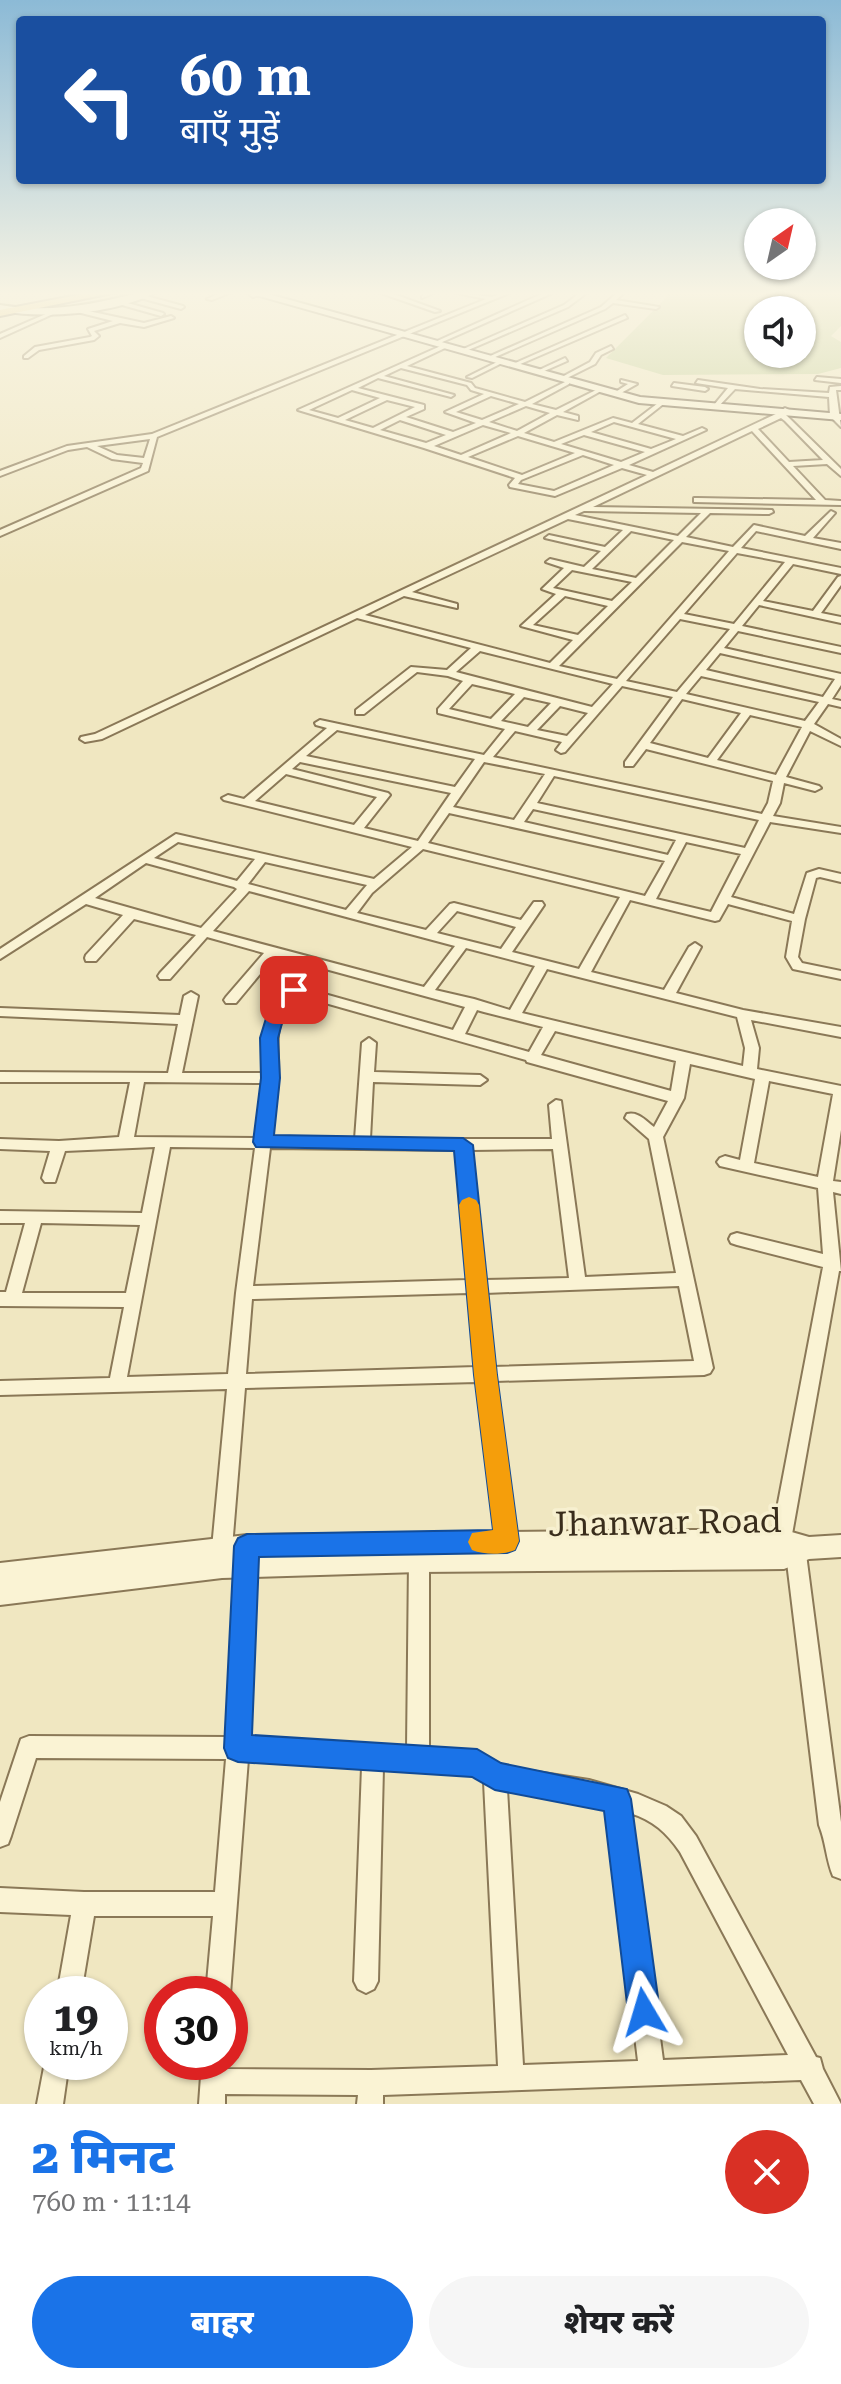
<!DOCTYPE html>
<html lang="hi">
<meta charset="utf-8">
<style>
:root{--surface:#fff;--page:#f6f6f6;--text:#202124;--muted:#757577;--accent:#1a73e8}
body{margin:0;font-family:"Roboto Serif","Noto Sans Devanagari",serif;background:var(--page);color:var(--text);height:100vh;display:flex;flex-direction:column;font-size:30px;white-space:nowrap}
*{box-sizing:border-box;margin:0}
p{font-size:26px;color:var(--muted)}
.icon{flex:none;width:44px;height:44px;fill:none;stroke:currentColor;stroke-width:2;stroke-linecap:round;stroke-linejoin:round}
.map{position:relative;height:2104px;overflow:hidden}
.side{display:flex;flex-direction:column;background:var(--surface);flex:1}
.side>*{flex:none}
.hud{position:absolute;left:16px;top:16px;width:810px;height:168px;border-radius:8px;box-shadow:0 2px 6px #0004;background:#1a4fa0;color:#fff;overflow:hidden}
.needle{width:52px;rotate:34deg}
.tools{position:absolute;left:744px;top:208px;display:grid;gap:16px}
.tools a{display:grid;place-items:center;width:72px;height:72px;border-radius:50%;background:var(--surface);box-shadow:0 2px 6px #0004;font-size:40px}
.speed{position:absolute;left:24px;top:1976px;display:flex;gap:16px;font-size:40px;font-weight:700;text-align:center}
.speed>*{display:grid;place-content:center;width:104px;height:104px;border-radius:50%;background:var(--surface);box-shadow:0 2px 6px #0004;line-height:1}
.speed small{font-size:20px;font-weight:400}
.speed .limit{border:12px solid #d22;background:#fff;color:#111}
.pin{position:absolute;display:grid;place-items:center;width:68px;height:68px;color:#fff;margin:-34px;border-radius:16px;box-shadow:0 4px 12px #0006}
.me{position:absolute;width:88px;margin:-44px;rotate:353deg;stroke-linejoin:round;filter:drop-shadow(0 0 6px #0008)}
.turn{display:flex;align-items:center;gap:28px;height:168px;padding:0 32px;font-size:36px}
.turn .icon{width:104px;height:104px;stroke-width:2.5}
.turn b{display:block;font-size:56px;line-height:68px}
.round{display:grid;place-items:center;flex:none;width:84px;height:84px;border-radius:42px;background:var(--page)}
.overview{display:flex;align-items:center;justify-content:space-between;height:136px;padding:0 32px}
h1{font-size:48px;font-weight:800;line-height:60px;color:var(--accent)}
.primary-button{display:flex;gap:16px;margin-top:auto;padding:16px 32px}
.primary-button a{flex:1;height:92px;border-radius:48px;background:var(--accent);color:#fff;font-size:32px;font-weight:800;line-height:92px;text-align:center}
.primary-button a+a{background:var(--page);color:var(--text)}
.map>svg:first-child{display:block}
.green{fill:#c1ce94;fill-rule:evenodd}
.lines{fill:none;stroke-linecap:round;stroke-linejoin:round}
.minor-casing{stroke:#8a7857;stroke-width:4}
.tertiary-casing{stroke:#8a7857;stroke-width:4}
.secondary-casing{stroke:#6b593b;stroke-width:4}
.trunk-casing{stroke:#57452c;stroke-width:4}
.minor{fill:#faf3d4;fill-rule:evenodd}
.tertiary{fill:#faf3d4;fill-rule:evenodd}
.secondary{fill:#faf3d4;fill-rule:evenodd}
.trunk{fill:#ecca72;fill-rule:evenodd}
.route{fill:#1a73e8;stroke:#114b97;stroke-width:2}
.slow{fill:#f59e0b}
.labels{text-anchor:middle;stroke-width:7;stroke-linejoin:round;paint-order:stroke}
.near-street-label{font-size:34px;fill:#392d1c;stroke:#f7f0d0}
</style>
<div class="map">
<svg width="841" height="2104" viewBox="0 0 841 2104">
<rect width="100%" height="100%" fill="#f0e7c1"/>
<path class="green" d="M663,292H841V326L831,336L841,342V368L818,374L663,375L606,358L667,297ZM758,310H802V354H758Z"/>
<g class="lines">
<defs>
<path id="minor" d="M222,292H232L212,300L207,299Z
M256,292H269L253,297L250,295Z
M378,292H388L440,311L435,312Z
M428,292H436L422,298V296Z
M452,292L492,297L503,292H512L157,437L148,471L0,536V530L141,468L143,463L112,459L87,447L68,450L0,476V471L67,446L152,434L486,299ZM150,439L144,458L117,455L97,446Z
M546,292H555L440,343L435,342Z
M581,292H588L568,307L466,351L461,350L564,305Z
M618,292H625L616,300L659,307L656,309L613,303L605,309L493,358L488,357L601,307Z
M139,294L183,306L184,307L181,309L137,297Z
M117,300L163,313L164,314L161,316L115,303Z
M79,309L144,323L171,316L174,318L144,327L120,323L94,331L99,336L94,340L39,350L28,358H24V356L35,347L90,337L92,336L88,329L113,321L77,312Z
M48,313L53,314L0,338V334Z
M625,315L627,318L518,365L513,364Z
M443,345L445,348L407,366L471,383L475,388L525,402L565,382H569V384L532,404L556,410L596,390L601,391L563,412L578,416V420L557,415L524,433L554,442L613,418L632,423L662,400H666V402L638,424L683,436L702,428L706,430L629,465L653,472L778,413L785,408L789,410L785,414L841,469V476L827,464L793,466L825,500L841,501V505L694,502V498H697L816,500L752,431L593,507L772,510L773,512L769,514L710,513L686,537L733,547L754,525L805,536L831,511L835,513L813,538L841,543V549L756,531L741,548L841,568V574L793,564L763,601L813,611L838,577L841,576V585L821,613L841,617V623L759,605L742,626L841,647V653L738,631L724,648L841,674V685L832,699L841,701V707L828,704L814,724L841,739V746L810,731L786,777L819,786L821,788L815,791L784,783L780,803L773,816L841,827V833L770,822L731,897L794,914L807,873L819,869L841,874V882L820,877L816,878L805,919L798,957L802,963L841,971V979L793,969L786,957L792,921L728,904L719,920L715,921L630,900L591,972L664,990L689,947L695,943L701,947L676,993L743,1010L841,1027V1037L751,1020L759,1048L757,1069L841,1086V1130L833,1181L841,1182V1194L833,1192L841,1271H839L791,1540L788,1546L781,1549L774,1546L771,1540L823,1267L737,1245L731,1243L729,1239L731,1235L737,1233L823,1254L818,1188L720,1166L717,1162L720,1158L725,1156L740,1160L755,1079L690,1064L684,1098L663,1137L713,1368L710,1373L704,1375L495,1381L517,1541L514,1547L507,1550L500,1547L497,1541L477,1382L245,1388L232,1548L229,1554L222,1557L215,1554L212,1548L227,1389L0,1395V1381L110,1378L124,1307L0,1306V1292H6L25,1223H0V1211L142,1213L155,1147L65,1151L55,1182H45L42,1178L50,1151L0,1149V1139L59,1141L119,1137L130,1082H0V1072L168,1073L178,1024L0,1016V1008L180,1015L184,996L191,992L198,996L182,1073H264L262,1038L269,1015L307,964L275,956L236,1003H226L224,1000L226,997L264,953L207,937L170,979H160L158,976L160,973L196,935L134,919L96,961H86L85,958L86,955L123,915L86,904L0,959V949L176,834L374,879L412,847L224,800L222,798L228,795L244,799L327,728L316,725L315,723L320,720L484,755L505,729L438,713V709L463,681L448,676L417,672L364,714H356V710L411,667L447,670L471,648L357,618L102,739L85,742L80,739L81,737L95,734L647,475L622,468L555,496L510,487L509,485L515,478L424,448L298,410ZM401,368L467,385L471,390L484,394L445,412L476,423L453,432L406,417L424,409V405L358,388L378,378L451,397L454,395L384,376ZM352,390L380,398L338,418L309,410ZM491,396L519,404L482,420L456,412ZM387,400L415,407L373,428L345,420ZM526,406L550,413L517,431L489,422ZM781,418L785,421L823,460L789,462L758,429ZM400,420L446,435L426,443L380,430ZM614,422L676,439L651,449L591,432ZM483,425L511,433L461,455L434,446ZM584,435L645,452L621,462L561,444ZM518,436L575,453L522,475L468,457ZM583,455L614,465L554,491L518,484L521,480ZM584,511H586L701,513L678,536L575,515ZM568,519L623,530L605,547L549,535L545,538L601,551L584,567L550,559L546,562L564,568L542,589L556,594L521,626L573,640L550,663L365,615L404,596L457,608V604L412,592ZM631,531L674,540L636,578L592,569ZM682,542L729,551L617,679L559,666ZM737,553L785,562L734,624L684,614ZM572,570L632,582L612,601L553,588ZM565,596L608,606L578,635L533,625ZM680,619L730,629L677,692L626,681ZM480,651L613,684L592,707L456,672ZM720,653L835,679L823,697L706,670ZM701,676L819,702L805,721L686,694ZM472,684L515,694L491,719L449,709ZM622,686L673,697L625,762V766H633L646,749L773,781L768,803L762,814L493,757L515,731L562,742L556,750L561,753L565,752ZM524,697L551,703L528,727L501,721ZM682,699L741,713L708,758L650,743ZM560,706L588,713L567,736L537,730ZM750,715L802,727L776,775L717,760ZM337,730L475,759L455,787L306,756ZM300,762L451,793L418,841L364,828L390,795L388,793L292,769ZM484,762L545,774L514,820L453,807ZM286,774L377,797L354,825L255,801ZM554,776L759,820L745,848L537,803ZM533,809L676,840L668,855L524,822ZM449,813L665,861L645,896L428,843ZM178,842L255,859L237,881L154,858ZM686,842L741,854L711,912L656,899ZM423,849L620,897L579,969L512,952L544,905L542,902H534L521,920L454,903L450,904L426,930L357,913L372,893ZM265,862L367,885L346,910L248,884ZM146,863L234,887L237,889L201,928L95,898ZM249,891L455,946L424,987L213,931ZM457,911L516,927L501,949L437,933ZM466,948L535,966L510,1010L474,999L435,990ZM318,967L465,1007L453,1030L303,988ZM547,969L737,1017L745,1048L743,1066L522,1013ZM297,995L526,1060L527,1062L668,1101L654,1127C646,1121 638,1111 627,1114L625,1118L649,1139L676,1273L585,1277L561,1101L556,1100L549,1105L552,1139H370L373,1082L480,1085L487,1080L480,1075L374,1072L376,1043L369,1038L362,1043L355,1139L271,1138C273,1119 277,1099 278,1080C280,1037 269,1034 297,995ZM477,1010L484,1012L543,1027L529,1052L465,1034ZM555,1031L676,1061L671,1091L541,1055ZM769,1081L833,1094L818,1177L754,1163ZM144,1082L263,1083L256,1138L134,1137ZM170,1147L255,1148L236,1293L228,1374L127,1377ZM270,1148L456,1150L468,1280L253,1286ZM553,1149L569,1278L484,1280L471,1150ZM41,1223L140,1225L126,1293H22ZM679,1286L694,1361L493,1367L485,1293ZM469,1293L476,1367L246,1374L252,1299Z
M611,346L613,349L601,355L595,364L565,379L560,378L590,362L596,353Z
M565,358L567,361L542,372L537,371Z
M497,362L502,363L472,378L467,377Z
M817,377L841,379V383L815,380Z
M621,380L637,384L621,393H617V391L628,384L621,382Z
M698,380L760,389L829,393L830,387L841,386V390H836L841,427L830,416L829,397L735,389L718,407L714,405L728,388L696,383Z
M674,383L705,387L708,389L705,391L672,386Z
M796,1545L803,1548L806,1554L841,1822V1879L833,1876C826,1859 826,1842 819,1825L786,1554L789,1548Z
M247,1551L254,1554L257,1560L249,1738L407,1748L409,1560L412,1554L419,1551L426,1554L429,1560V1749L477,1752L499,1766L589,1780L638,1794L666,1806L681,1816L696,1836L816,2057L820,2058L823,2069L841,2104H814L801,2080L383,2095V2104H357L358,2095L225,2094V2104H199L202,2062H226V2069L371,2070L498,2066L484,1782L473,1774L383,1768L378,1981L374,1989L366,1993L358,1989L354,1981L362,1767L248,1759L230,1994H206L213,1916H94L81,1994H57L71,1915L0,1912V1888L84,1892H215L226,1759L36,1758L11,1836L8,1844L0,1847V1802L21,1739L29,1736L228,1737L237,1560L240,1554ZM507,1789L607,1806L638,2061L523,2065ZM630,1813C653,1820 667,1833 680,1852L788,2055L663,2060Z
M45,2062H69L63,2104H37Z"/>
<path id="tertiary" d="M781,1529L809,1537L841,1535V1557L809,1559L784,1569L419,1572L222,1578L0,1605V1563L247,1535Z"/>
<path id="secondary" d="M141,292H157C114,314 48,319 0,311V305C49,313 93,305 141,292Z
M245,292H261L640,397L841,414V420L639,403Z"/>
<path id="trunk" d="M93,292H117L0,316V310Z"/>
</defs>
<use href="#minor" class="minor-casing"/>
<use href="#tertiary" class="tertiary-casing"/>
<use href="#secondary" class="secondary-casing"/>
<use href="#trunk" class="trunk-casing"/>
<use href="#minor" class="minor"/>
<use href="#tertiary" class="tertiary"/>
<use href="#secondary" class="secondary"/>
<use href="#trunk" class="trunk"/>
</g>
<linearGradient id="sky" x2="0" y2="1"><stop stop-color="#8cbad6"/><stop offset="0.5" stop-color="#f8f4e3"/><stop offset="1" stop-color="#f8f4e3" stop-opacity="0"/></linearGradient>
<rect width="841" height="587" fill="url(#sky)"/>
<path class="route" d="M294,985L302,990L284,1016L278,1038L280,1078L274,1135L463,1138L473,1145L497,1375L519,1541L515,1550L507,1553L259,1557L252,1735L477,1749L501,1763L627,1789L631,1799L660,2012L655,2023L644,2028L633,2023L628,2012L604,1811L495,1790L472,1777L238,1762L228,1758L224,1748L234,1546L238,1538L247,1534L493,1530L474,1375L454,1151L256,1147L253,1142L261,1078L260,1038L267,1015L287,986Z"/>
<path class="slow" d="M469,1197L476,1200L479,1205L497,1375L519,1541L515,1550C502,1555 485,1555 472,1550L468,1542L472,1533L493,1530L474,1375L459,1205L462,1200Z"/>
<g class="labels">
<g class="near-street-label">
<text transform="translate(665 1522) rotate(-1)" y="12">Jhanwar Road</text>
</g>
</g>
</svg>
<div class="tools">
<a><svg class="needle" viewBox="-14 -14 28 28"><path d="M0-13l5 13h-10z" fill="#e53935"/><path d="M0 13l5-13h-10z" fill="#757577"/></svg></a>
<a><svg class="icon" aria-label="sound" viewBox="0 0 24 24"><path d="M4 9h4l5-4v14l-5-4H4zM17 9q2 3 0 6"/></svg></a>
</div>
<div class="speed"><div>19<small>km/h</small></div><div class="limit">30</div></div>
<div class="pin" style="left:294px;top:990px;background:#d93025"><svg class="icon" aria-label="arrive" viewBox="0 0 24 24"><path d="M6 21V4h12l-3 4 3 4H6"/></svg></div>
<svg class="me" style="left:644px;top:2012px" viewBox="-20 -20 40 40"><path d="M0-17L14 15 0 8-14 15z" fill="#1a73e8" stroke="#fff" stroke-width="4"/></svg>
<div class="hud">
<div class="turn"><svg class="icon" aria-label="left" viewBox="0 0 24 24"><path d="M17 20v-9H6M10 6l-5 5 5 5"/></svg><div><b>60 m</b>बाएँ मुड़ें</div></div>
</div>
</div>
<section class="side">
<div class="overview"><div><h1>2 मिनट</h1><p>760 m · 11:14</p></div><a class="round" style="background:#d93025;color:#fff"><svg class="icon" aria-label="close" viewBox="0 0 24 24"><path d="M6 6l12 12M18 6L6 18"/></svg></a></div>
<div class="primary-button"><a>बाहर</a><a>शेयर करें</a></div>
</section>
